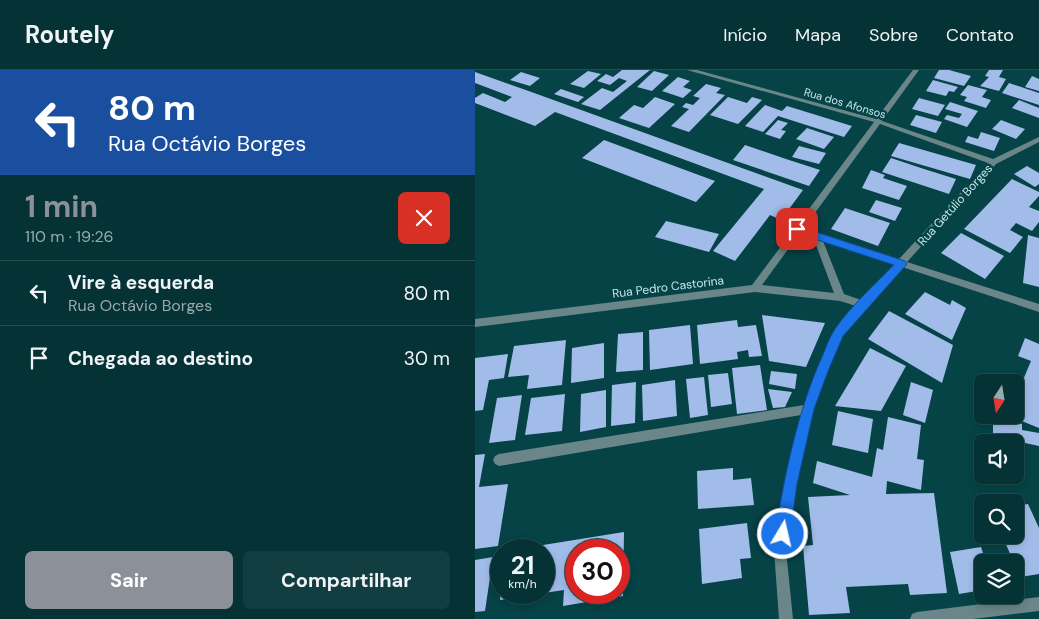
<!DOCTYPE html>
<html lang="pt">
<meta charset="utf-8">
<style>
:root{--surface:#043235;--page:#123e41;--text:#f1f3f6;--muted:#97aaad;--line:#254d50;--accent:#8c9099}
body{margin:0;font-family:"DM Sans",sans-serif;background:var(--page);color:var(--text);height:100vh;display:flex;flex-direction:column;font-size:19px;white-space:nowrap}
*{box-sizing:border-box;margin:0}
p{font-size:16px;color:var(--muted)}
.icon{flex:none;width:28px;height:28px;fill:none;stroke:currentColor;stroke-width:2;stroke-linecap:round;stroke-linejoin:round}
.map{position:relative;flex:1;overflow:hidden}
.drawer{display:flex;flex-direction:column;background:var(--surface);width:475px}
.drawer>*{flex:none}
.hud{background:#1a4fa0;color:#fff;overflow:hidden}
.needle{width:32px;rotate:192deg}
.buttons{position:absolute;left:499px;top:304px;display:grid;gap:10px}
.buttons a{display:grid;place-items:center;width:50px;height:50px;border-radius:8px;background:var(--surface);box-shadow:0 2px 8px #0003,0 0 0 1px var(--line);font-size:25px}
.speed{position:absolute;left:15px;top:469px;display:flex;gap:10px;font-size:25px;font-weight:700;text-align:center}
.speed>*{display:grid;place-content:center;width:65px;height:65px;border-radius:50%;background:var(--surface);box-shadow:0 2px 8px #0003,0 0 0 1px var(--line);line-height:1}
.speed small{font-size:12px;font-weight:400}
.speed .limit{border:8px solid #d22;background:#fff;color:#111}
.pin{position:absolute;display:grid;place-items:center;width:42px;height:42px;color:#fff;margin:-21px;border-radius:10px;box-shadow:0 2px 8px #0006}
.me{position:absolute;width:55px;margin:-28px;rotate:9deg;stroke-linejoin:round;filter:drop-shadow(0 0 4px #0008)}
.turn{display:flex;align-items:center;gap:18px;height:105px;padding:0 25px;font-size:22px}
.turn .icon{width:65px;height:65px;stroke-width:2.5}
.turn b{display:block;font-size:35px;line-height:42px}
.round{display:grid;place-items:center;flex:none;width:52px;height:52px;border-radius:8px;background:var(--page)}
.headline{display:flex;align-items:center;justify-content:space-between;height:85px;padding:0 25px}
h1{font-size:30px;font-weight:700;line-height:38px;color:var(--accent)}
.primary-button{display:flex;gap:10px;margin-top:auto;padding:10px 25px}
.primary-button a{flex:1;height:58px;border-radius:8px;background:var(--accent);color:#fff;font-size:20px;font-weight:700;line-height:58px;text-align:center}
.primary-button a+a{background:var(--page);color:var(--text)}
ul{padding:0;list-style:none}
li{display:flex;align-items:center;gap:15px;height:65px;padding:0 25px;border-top:1px solid var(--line)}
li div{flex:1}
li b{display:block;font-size:19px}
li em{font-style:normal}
header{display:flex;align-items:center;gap:30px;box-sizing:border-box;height:70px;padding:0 25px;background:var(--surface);border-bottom:1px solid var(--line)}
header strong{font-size:24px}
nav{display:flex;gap:28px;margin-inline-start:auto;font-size:18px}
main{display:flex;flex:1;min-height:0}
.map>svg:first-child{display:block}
.building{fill:#a2bcea;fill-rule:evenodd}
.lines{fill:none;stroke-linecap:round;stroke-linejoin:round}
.minor{fill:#6a8688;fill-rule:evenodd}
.route{fill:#1a73e8;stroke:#114b97}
.labels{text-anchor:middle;stroke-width:5;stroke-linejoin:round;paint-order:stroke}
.far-street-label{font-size:11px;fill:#c5e7ea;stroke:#054347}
.street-label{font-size:12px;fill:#c5e7ea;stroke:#054347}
</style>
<header>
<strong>Routely</strong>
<nav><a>Início</a><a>Mapa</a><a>Sobre</a><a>Contato</a></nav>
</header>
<main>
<section class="drawer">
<div class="hud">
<div class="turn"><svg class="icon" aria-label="left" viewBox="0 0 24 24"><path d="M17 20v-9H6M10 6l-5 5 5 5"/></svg><div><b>80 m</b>Rua Octávio Borges</div></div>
</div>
<div class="headline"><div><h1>1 min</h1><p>110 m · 19:26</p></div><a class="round" style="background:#d93025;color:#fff"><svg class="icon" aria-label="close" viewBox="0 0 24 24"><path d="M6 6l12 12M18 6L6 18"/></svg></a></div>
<ul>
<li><svg class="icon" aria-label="left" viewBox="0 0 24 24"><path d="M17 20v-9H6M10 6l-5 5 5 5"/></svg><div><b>Vire à esquerda</b><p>Rua Octávio Borges</p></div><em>80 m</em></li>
<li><svg class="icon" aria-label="arrive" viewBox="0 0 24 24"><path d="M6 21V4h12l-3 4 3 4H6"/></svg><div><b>Chegada ao destino</b></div><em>30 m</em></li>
</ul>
<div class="primary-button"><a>Sair</a><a>Compartilhar</a></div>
</section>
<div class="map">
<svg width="564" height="549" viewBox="0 0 564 549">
<rect width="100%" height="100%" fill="#054347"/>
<path class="building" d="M147,0H175L125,40L106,34L127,18L138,22L152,11L144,8L135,15L122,11L131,4L138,7Z
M464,0H474L496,6L489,16L459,8Z
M514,0H528L524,7L531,9L524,21L505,16L514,7L510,6Z
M113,1L126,4L109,18L95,14Z
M179,1L194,5L177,21L162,17Z
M0,2L48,19L328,120L306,150L295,145L260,191L238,181L289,119L80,42L60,56L0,33V28L8,23L30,32L37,27L0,13Z
M46,2L65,8L55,16L35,10Z
M557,6L564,9V21L550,17Z
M203,7L215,11L208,17L217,20L208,28L187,21Z
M458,10L483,17L479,22L474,21L471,26L451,21Z
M534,13L564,23V35L527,23Z
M231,14L246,18L241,23L250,25L214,62L196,56L214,39L207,37L211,33L218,35L225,28L218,26Z
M493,15L512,20L507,27L516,30L511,38L489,31L492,27L485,25Z
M86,19L109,27L103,32L79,24Z
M180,27L200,34L174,58L144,48L159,35L168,38Z
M253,27L272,33L277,27L287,30L263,54L235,45Z
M444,28L470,35L463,46L437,39Z
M544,30L564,38V48L537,38Z
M475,32L503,41L492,57L469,49L472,45L484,48L487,44L470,39Z
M290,35L307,41L312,36L377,56L369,67L303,46L288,62L270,56Z
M441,45L467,52L461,63L435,55Z
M303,50L313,53L306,60L311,61L305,69L290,64Z
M526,50L550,59L541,69L517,59Z
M332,58L359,67L349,79L321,69Z
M506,62L525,68L519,81L490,72L493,66L503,69Z
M129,70L240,111L221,132L107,88Z
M424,73L501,95L495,109L416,86Z
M270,75L311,89L345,100L334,116L258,90Z
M324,76L351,83L344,94L317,87Z
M416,88L449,99L481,109L474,124L407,102Z
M552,96L564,103V114L560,117L539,104Z
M396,100L410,105L408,108L432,116L424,130L387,118Z
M537,109L564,122V126L554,137L564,141V152L557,161L541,153L535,160L548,167L535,183L489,159Z
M401,130L427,138L420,151L394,142Z
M370,138L415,153L403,176L356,159Z
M191,151L244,164L234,182L180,167Z
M486,163L529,186L510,209L466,183Z
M553,165L564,168V217L548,213Z
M450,222L475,235L477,230L491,238L477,270L430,244Z
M414,241L478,275L467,313L393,269Z
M287,245L350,253L331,297L294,291Z
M262,250L263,257L281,255L287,286L274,287L273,280L262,282L263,289L225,294L222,255Z
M215,255L218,294L175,300L174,260Z
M168,262V300L141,302L143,264Z
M550,268L564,274V358L532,345H540V329L556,291L543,286Z
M91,270L87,315L52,319L54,305L33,307L39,276Z
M129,273V308L96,313L97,278Z
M395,278L431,296L406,341L360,336Z
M33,284L29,308L14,310L8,340L0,341V288Z
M285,295L292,340L262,344L257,298Z
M296,301L322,304L320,319L294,314Z
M253,303L257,334L236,337L233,305Z
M229,307L233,345L215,348L211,309Z
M200,310L202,346L168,351L167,315Z
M161,312L160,353L136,356L137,315Z
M436,312L458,320L450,353L428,345Z
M293,319L317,322L310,337L298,338Z
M131,320V357L105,362L106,324Z
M90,324L87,361L50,365L56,328Z
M47,325L40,370L14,373L22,328Z
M363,341L398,349L393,383L357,375Z
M413,347L446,355L442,389L449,390L446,420L412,411L411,424L459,423L472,523L435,525L433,514L371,517L375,543L334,545L328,476L338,475L333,427L375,425L338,413L342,391L397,407L402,378L408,380Z
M518,348L547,354V360L564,363V376L518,366Z
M10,384L4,417L33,414L23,476L0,479V385Z
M258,398V410L276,408L279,435L223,439L222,401Z
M553,434L564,458V504L540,508V492H523L521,489L536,486L527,465H540V436Z
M272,453L276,488L265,489L267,508L227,514L224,459Z
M149,462L148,526L88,536L89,520L69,523V480H37ZM101,480H144V522H101Z
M506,477L511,492H508V520L484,524L475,482Z
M18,487L10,541L0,542V490Z
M26,522H65V524L25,530Z"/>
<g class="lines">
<path class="minor" d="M212,0H222L401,49L438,0H444L407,51L518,89L564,67V72L521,94L432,192L564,234V242L427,197L367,265L338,339L321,414L311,480L318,549H304L299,480L309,414L326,345L24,396L20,394L18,390L20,386L24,384L329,335L360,260L381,236L365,231L280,222L0,257V249L277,215L399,52ZM405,54L513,93L424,189L329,158ZM325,163L338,167L359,223L287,215ZM348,171L419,194L386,230L369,224Z
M564,527V541L498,549H435L437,544L442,542Z"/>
</g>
<path class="route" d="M322,156L430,191L432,194L368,266L353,301L339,339L322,414L315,464L313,469L308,471L302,469L300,464C310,404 322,343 347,287C351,278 354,268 360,259C376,236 399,215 419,195L318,162L317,159Z"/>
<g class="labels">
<g class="far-street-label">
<text transform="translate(370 33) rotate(16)" y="4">Rua dos Afonsos</text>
</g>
<g class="street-label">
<text transform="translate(480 135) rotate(-48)" y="4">Rua Getúlio Borges</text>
<text transform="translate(193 217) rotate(-7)" y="4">Rua Pedro Castorina</text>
</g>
</g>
</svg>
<div class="buttons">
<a><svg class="needle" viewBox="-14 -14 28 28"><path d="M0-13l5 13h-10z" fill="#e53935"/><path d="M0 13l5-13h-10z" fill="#97aaad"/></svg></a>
<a><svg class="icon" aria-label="sound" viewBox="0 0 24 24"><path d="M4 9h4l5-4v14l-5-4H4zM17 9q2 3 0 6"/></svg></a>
<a><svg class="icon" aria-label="search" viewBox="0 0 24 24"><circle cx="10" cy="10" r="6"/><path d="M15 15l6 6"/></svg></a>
<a><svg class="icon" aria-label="layers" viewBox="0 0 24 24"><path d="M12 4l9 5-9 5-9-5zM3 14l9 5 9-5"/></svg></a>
</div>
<div class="speed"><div>21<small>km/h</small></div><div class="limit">30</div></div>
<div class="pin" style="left:322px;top:159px;background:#d93025"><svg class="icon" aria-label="arrive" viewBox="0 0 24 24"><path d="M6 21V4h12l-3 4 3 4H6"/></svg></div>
<svg class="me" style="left:308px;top:464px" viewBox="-20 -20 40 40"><circle r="17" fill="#1a73e8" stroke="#fff" stroke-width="3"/><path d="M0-11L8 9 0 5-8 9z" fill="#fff"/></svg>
</div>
</main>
